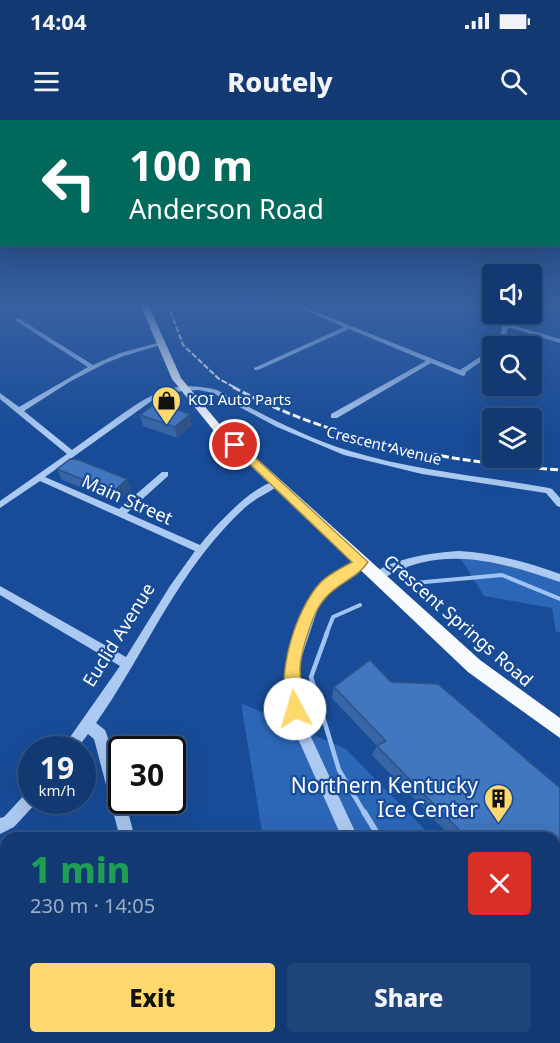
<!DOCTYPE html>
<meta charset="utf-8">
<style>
:root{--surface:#123972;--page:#1f447a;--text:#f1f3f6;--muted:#9cacc4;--line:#315384;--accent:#ffd96d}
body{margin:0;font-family:"Noto Sans",sans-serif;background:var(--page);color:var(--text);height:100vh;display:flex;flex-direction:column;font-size:22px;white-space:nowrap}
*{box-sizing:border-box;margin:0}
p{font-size:20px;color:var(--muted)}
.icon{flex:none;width:33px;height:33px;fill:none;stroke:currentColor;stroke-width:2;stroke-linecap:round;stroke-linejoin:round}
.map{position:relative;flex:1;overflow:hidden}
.details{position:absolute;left:0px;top:712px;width:561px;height:212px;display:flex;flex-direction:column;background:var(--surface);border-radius:18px 18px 0 0;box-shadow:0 6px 24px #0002,0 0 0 2px var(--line)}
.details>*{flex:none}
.banner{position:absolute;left:0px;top:0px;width:561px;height:126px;box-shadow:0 6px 24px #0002,0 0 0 2px var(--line);background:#00695c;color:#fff;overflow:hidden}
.fabs{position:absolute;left:482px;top:144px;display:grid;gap:12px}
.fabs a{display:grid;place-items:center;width:60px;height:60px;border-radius:6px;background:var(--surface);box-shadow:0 6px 24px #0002,0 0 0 2px var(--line);font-size:30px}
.speed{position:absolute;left:18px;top:616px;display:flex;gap:12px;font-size:30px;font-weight:700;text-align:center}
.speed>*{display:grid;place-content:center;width:78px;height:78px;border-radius:50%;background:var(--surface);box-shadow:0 6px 24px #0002,0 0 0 2px var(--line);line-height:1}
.speed small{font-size:15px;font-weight:400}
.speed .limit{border:3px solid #111;border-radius:9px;background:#fff;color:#111}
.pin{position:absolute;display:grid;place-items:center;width:51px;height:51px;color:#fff;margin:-26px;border:3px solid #fff;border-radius:50%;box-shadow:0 2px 6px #0007}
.me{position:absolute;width:66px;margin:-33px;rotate:354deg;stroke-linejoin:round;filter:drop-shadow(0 0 4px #0008)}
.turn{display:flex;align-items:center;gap:21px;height:126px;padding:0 30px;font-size:27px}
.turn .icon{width:78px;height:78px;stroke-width:2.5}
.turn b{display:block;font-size:42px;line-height:51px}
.round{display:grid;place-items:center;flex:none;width:63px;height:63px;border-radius:6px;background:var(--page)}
.overview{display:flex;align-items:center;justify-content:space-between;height:102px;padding:0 30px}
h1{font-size:36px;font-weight:800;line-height:45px;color:#1e9e55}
.button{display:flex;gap:12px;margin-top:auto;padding:12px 30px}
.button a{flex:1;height:69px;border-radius:6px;background:var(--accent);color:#111;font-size:24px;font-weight:800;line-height:69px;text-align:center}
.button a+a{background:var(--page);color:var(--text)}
.status{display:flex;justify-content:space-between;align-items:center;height:42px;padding:0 30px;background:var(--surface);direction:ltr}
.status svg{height:16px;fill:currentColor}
header{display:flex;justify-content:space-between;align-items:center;height:78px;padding:0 30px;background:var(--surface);font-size:27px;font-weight:800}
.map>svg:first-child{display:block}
.green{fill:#2c66b6}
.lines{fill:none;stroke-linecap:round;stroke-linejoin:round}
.stream-far2{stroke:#9fc4f3;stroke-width:4}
.stream-far1{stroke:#9fc4f3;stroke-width:4.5}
.stream{stroke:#9fc4f3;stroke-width:6}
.minor{fill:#acc9f1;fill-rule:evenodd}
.major{fill:#f7faff;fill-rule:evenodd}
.rail-far1{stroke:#fff;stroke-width:2;stroke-dasharray:6 2;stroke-linecap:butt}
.rail{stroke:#fff;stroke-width:3;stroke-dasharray:8 3;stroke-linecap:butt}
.wall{fill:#3865a5}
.shaded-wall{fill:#2e5386}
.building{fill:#4176c0;stroke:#2e5386;stroke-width:1.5}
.route{fill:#ffd96d;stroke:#a68d47;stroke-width:1.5}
.labels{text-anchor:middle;stroke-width:4.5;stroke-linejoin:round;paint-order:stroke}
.far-poi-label{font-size:15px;fill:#fff;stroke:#184c98;text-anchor:start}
.far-street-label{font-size:15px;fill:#fff;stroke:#184c98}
.street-label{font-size:18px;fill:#fff;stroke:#184c98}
.near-poi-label{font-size:21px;fill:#fff;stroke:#184c98;text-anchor:end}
</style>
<div class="status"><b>14:04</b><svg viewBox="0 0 49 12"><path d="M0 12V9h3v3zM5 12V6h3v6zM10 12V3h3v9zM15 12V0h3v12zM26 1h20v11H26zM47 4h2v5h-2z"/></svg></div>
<header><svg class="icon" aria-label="menu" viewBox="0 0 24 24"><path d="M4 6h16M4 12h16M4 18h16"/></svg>Routely<svg class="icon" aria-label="search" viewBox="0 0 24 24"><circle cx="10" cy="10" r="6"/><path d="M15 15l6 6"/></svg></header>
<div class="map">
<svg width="560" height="923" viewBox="0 0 560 923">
<rect width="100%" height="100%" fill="#184c98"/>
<path class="green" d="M459,436L479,437L560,458V512H556L552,488L484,476Z
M241,583L346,629L433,718H263Z
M555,844L560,849V923H378L375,918H555Z"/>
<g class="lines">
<path class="stream-far2" d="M414,463L502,455L560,479
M326,515L333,497L360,485"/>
<path class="stream-far1" d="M327,513L311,557L339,650L365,694"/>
<path class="stream" d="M364,692L380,718
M550,918L556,923"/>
<path class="minor" d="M291,184H297L460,250L492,229V234L466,252L465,255L463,256L431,243L337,298H331V294L426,241L349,209L258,250H254V248L344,207Z
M506,194H511L509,204L560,219V223L508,207L506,216L499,226H493L500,216Z
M16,199H20L93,245L120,233L161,222L164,224L124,236L106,243L71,261L24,291L72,330C87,319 103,308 118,297C152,273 174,259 217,270C260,293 304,317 350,331C415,351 483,356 549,368L552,369L560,378V387L557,386L546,373L422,354L344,335L277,307L213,273L199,270L182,271L167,274L153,280L45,357L119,389L162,352H168V356L127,393L200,425C213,408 258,359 280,361L281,363C275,369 266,373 258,378C242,388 228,404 215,419C168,474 138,544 96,603L105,610L107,615L122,670V681H125L135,718H120L94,619L88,614L76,630H61L120,546L0,475V466L126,537L170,466L195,431L40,361L0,388V381L67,334L0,279V273L19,287L88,247L16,201Z
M459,431C494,433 527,442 560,454V462C515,447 468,431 420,443C405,446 392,455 377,460L373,459L372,456C386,439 437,432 459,431Z
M361,438L365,439L366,442L365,445L330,469L321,479L299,545L298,572L305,604L358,718H342L292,605L286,572L287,545L312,474L322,463Z
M32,670V681L37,682L14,707L0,714V698L4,697L27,672Z
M132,918H155L153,923H129Z
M161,918H179L181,923H161Z
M487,918H508L511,923H489Z"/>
<path class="major" d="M140,184H148L181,258L222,307L480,540L560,598V618L468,552L214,311L172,259Z"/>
<path class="rail-far1" d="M168,184L183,225L219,259L236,268"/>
<path class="rail" d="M233,267C333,321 447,342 560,350"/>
</g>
<path class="wall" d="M140,295L192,305L177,318L143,306Z
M57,349L131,370L117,382L62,360Z
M391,562L560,668V831L555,826V718H452L372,635L377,626L332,578L334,567Z"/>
<path class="shaded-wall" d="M190,294L192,305L177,318L175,307Z
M127,359L131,370L117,382L113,372Z"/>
<path class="building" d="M156,283L190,294L175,307L140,295Z
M70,339L79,340L127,359L113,372L57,349Z
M370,540L391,562L438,564L560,668V814L555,809V718H467L377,626L386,621L334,567Z"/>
<linearGradient id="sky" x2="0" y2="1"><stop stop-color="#0d2a54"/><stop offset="0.59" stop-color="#3761a2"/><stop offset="1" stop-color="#3761a2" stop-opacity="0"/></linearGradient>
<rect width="560" height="313" fill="url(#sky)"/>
<path class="route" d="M232,323H239L368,442C355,462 329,463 315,494C309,509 301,532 300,548C300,561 305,585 301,594L295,597L289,594C274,560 295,489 321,462C329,454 342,448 352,442L232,327Z"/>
<defs>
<symbol id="shop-pin" viewBox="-11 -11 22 30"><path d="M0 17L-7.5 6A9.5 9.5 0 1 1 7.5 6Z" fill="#ffd96d" stroke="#184c98"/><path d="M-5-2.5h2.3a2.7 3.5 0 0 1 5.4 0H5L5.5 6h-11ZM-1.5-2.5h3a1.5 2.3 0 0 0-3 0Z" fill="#111"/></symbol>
<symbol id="building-pin" viewBox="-11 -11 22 30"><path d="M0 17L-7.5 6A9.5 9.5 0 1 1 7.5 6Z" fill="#ffd96d" stroke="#184c98"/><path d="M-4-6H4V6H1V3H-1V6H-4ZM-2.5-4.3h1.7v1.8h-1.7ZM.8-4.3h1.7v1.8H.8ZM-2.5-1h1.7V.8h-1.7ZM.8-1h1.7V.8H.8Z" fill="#111"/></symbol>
</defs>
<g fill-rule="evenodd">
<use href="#shop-pin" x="150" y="264" width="33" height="45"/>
<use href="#building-pin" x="482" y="662" width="33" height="45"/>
</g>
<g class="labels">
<g class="far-poi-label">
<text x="188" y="285">KOI Auto Parts</text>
</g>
<g class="far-street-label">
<text transform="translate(384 326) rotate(14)" y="5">Crescent Avenue</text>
</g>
<g class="street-label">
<text transform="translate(127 380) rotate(24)" y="6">Main Street</text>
<text transform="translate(458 501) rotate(41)" y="6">Crescent Springs Road</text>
<text transform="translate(119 515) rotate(-58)" y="6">Euclid Avenue</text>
</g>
<g class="near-poi-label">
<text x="478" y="673">Northern Kentucky<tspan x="478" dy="24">Ice Center</tspan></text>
</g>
</g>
</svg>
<div class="fabs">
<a><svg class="icon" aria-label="sound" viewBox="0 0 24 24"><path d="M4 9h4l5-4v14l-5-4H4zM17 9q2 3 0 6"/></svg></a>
<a><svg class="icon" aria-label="search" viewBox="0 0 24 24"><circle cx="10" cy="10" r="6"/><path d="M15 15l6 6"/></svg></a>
<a><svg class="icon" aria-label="layers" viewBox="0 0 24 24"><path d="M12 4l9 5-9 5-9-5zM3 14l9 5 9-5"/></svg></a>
</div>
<div class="speed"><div>19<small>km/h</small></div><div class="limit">30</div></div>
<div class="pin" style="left:235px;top:325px;background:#d93025"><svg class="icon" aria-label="arrive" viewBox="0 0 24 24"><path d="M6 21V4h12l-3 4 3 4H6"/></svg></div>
<svg class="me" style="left:295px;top:589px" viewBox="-20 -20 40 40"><circle r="19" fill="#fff"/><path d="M0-13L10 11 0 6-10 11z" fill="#ffd96d"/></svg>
<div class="banner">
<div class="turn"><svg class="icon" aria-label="left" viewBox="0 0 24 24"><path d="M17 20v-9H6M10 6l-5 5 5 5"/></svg><div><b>100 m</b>Anderson Road</div></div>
</div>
<section class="details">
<div class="overview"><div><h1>1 min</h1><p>230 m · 14:05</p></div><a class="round" style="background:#d93025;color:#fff"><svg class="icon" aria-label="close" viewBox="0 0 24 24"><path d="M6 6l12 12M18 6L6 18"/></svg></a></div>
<div class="button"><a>Exit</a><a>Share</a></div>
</section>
</div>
